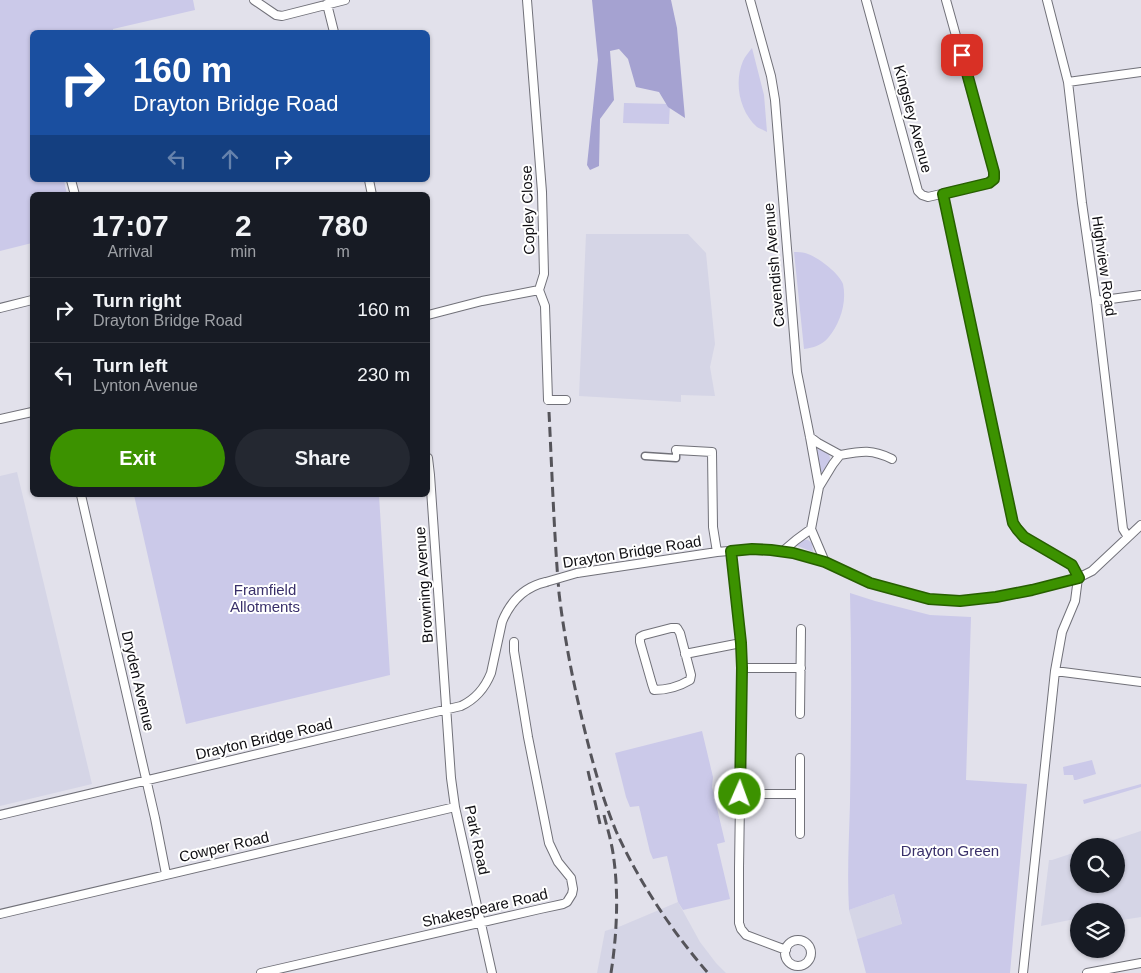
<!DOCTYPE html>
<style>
:root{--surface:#171b24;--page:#242831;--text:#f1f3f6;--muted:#9ea1a6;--line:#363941;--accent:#3c9200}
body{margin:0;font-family:Helvetica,sans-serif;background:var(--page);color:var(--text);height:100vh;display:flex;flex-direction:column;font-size:19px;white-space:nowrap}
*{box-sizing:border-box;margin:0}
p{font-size:16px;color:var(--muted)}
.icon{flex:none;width:28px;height:28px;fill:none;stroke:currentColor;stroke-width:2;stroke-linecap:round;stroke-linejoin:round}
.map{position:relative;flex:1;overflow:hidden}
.details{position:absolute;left:30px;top:192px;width:400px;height:305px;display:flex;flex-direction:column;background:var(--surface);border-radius:8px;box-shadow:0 1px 4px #0004}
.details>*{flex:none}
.guide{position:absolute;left:30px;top:30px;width:400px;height:152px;border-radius:8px;box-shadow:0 1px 4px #0004;background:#1a4fa0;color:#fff;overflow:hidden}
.tools{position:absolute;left:1070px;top:838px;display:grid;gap:10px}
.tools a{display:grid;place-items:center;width:55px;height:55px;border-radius:50%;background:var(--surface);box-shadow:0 1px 4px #0004;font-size:25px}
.pin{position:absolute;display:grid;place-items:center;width:42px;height:42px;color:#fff;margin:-21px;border-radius:10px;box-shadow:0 2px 8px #0006}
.me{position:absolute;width:55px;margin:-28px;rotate:2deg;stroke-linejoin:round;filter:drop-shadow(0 0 4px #0008)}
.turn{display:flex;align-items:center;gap:18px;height:105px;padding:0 20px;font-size:22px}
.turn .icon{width:65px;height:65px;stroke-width:2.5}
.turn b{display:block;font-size:35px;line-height:42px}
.lanes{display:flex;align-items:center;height:48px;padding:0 20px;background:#0003;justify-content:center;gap:25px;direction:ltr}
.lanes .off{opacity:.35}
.eta{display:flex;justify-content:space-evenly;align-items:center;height:85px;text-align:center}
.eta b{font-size:30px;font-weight:700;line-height:35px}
.button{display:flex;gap:10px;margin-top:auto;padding:10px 20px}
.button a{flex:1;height:58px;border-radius:30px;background:var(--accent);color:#fff;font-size:20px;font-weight:700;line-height:58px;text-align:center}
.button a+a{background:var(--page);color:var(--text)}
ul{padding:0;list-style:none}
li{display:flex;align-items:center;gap:15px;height:65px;padding:0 20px;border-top:1px solid var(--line)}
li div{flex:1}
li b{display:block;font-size:19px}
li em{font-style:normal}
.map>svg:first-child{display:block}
.built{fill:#d5d5e6}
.green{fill:#cbc9e9}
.forest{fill:#a5a2d1}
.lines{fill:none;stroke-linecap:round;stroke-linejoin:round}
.pedestrian-casing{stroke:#717179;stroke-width:9}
.minor-casing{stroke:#717179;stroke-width:10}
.pedestrian{stroke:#fff;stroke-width:6}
.minor{stroke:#fff;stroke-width:8}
.rail{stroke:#55545a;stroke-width:3;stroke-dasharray:10 5;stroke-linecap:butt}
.minor-bridge-casing{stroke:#717179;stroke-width:10;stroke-linecap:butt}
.minor-bridge{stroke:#fff;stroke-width:8}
.route-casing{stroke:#275f00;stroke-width:12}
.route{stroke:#3c9200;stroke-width:9}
.labels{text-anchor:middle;stroke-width:4;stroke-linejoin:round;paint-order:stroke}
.street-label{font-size:15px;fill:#0e0d11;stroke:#fff}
.park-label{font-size:15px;fill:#39306a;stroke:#fff}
</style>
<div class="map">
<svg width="1141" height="973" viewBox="0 0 1141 973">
<rect width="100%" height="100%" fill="#e2e1eb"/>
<path class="built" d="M586,234H688L706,253L715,344L710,367L715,396L681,395V402L579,396Z
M17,472L92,784L0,806V476Z
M1141,831V917L1116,921V911H1079V918L1041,926L1049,860H1052L1079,851V884H1116V846H1095Z
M894,894L902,925L857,939L849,910Z
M678,902L700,942L716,963L726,973H597L605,931L621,926Z"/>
<path class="green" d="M0,0H193L195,10L113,29V32H32V180H64L67,195H32V243L0,251Z
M752,48L764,95L767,132C764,130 760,129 757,127C739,111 734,82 743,61C745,56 749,52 752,48Z
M624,103L670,104L669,124L623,123Z
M794,252C798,252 802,252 805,253C817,256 839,273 843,284C847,303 840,324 828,338C822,345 813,348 804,349Z
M820,448C833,453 831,460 827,472H821L817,450Z
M134,495H379L390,675L186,724Z
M802,540H808L812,543L813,552L795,545Z
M850,593L875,601L930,615L971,617L966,780L1027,784L1010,973H866L857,939L902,924L894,894L849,910C847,874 849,839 850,803C851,733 852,663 850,593Z
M702,731L713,777L712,787L725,842L717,844L730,899L683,910L678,902L667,856L653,859L650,852L639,806L630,807L626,797L615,753Z
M1092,760L1096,774L1076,780H1074L1073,775H1064L1063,767Z
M1141,784V787L1084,804L1083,800Z"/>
<path class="forest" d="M592,0H671L677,28L685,118L668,107L659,92L636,87L628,59L619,49L610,51L614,100L600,119L599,166L590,170L587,165L598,60Z"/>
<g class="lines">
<defs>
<path id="pedestrian" d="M645,456L676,458V450"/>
<path id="minor" d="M254,0L276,15L282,16L345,0
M527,0L542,192L544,274L539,290L545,306L548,400H566
M750,0L771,76L775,100L797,372L810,437L819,487L811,529L796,540L783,551
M866,0L918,191L922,195L928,197L989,183L994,179V172L946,0
M1047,0L1068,82L1082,203L1096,301L1123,529L1128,537
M327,4L334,32
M1068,82L1141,72
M71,180L75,195
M369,180L372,195
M943,194L1013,523L1024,537L1072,565L1079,578
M1096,301L1141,295
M0,308L32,300
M428,315L482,301L539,290
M0,419L32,412
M810,437L818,443L840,455C862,451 872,449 892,459
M676,450L712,452L713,527L717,552
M428,458L430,475L451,778L455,807L492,973
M819,487L833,464L840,455
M81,495L155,818L166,874
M811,529L825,562
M731,551L741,643L742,668L739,868V923L741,929L746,935L786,950
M577,573L717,552L752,549L771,550L793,553L825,562L870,583L929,599L959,601L996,597L1032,590L1078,578L1092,571L1141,525
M671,628H677L680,633L691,675L690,680C680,686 666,690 654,690L652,684L640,642V637L644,635Z
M685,654L741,643
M742,668H801
M1055,671L1141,682
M800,714L801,629
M740,794H800
M0,815L461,706C476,699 485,688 491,673L502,622C510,602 524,587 546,582
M800,834V758
M0,914L455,807
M785 953a13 13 0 1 1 26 0a13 13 0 1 1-26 0Z
M261,973L540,909L563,904L567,902L572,894L573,889L571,878L558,862L549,843L528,737L514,651V642
M1023,973L1055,671L1062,632L1075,601L1078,578
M1087,973L1141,963"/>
</defs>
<use href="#pedestrian" class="pedestrian-casing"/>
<use href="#minor" class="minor-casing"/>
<use href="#pedestrian" class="pedestrian"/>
<use href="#minor" class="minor"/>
<path class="rail" d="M549,412C552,472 554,533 559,593C564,635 572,677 582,719C591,757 601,795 616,831C639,882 671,930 708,973
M588,771L600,824
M604,815C607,827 611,840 613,853C619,892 617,934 611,973"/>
<defs>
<path id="minor-bridge" d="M546,582L577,573"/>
</defs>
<use href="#minor-bridge" class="minor-bridge-casing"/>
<use href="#minor-bridge" class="minor-bridge"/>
</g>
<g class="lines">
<defs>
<path id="route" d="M740,794L742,668L741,643L731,551L752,549L771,550L793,553L825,562L870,583L929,599L960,601L996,597L1032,590L1079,578L1072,565L1024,537L1017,529L1013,523L943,194L989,183L994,179V172L962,55"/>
</defs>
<use href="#route" class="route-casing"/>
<use href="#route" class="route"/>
</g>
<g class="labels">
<g class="street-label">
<text transform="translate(913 119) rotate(75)" y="5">Kingsley Avenue</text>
<text transform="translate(528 210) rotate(-92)" y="5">Copley Close</text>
<text transform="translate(774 265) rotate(-95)" y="5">Cavendish Avenue</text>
<text transform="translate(1104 266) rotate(82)" y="5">Highview Road</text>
<text transform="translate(632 552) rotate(-9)" y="5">Drayton Bridge Road</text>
<text transform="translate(424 585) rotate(-94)" y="5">Browning Avenue</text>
<text transform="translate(138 681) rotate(77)" y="5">Dryden Avenue</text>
<text transform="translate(264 739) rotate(-13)" y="5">Drayton Bridge Road</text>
<text transform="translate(477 840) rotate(78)" y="5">Park Road</text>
<text transform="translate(224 847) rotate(-13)" y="5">Cowper Road</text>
<text transform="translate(485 908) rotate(-13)" y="5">Shakespeare Road</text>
</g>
<g class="park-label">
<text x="265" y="595">Framfield<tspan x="265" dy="17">Allotments</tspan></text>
<text x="950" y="856">Drayton Green</text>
</g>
</g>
</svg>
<div class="tools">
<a><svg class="icon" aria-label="search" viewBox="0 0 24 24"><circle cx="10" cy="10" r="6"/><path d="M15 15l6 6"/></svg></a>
<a><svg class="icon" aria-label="layers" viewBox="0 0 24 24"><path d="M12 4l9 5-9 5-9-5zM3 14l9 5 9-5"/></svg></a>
</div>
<div class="pin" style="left:962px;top:55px;background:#d93025"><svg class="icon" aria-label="arrive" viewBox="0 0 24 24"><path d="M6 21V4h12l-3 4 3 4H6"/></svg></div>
<svg class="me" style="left:740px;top:794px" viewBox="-20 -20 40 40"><circle r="17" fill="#3c9200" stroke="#fff" stroke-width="3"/><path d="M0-11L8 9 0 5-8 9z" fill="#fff"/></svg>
<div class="guide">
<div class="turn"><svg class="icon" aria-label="right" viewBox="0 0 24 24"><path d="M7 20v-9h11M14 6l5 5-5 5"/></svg><div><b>160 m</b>Drayton Bridge Road</div></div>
<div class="lanes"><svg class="icon off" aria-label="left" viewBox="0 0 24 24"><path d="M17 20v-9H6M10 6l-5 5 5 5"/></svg><svg class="icon off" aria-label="ahead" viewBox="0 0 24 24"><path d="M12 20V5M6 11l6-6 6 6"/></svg><svg class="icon" aria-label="right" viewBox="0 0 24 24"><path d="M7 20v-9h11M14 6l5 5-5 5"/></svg></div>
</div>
<section class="details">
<div class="eta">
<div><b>17:07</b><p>Arrival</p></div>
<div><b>2</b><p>min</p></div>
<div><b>780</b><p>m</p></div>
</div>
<ul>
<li><svg class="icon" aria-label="right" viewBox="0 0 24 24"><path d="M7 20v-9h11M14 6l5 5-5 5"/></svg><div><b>Turn right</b><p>Drayton Bridge Road</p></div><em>160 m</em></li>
<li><svg class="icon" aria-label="left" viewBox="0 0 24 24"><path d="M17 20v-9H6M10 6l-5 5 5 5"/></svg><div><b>Turn left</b><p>Lynton Avenue</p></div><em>230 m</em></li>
</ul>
<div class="button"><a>Exit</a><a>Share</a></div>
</section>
</div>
